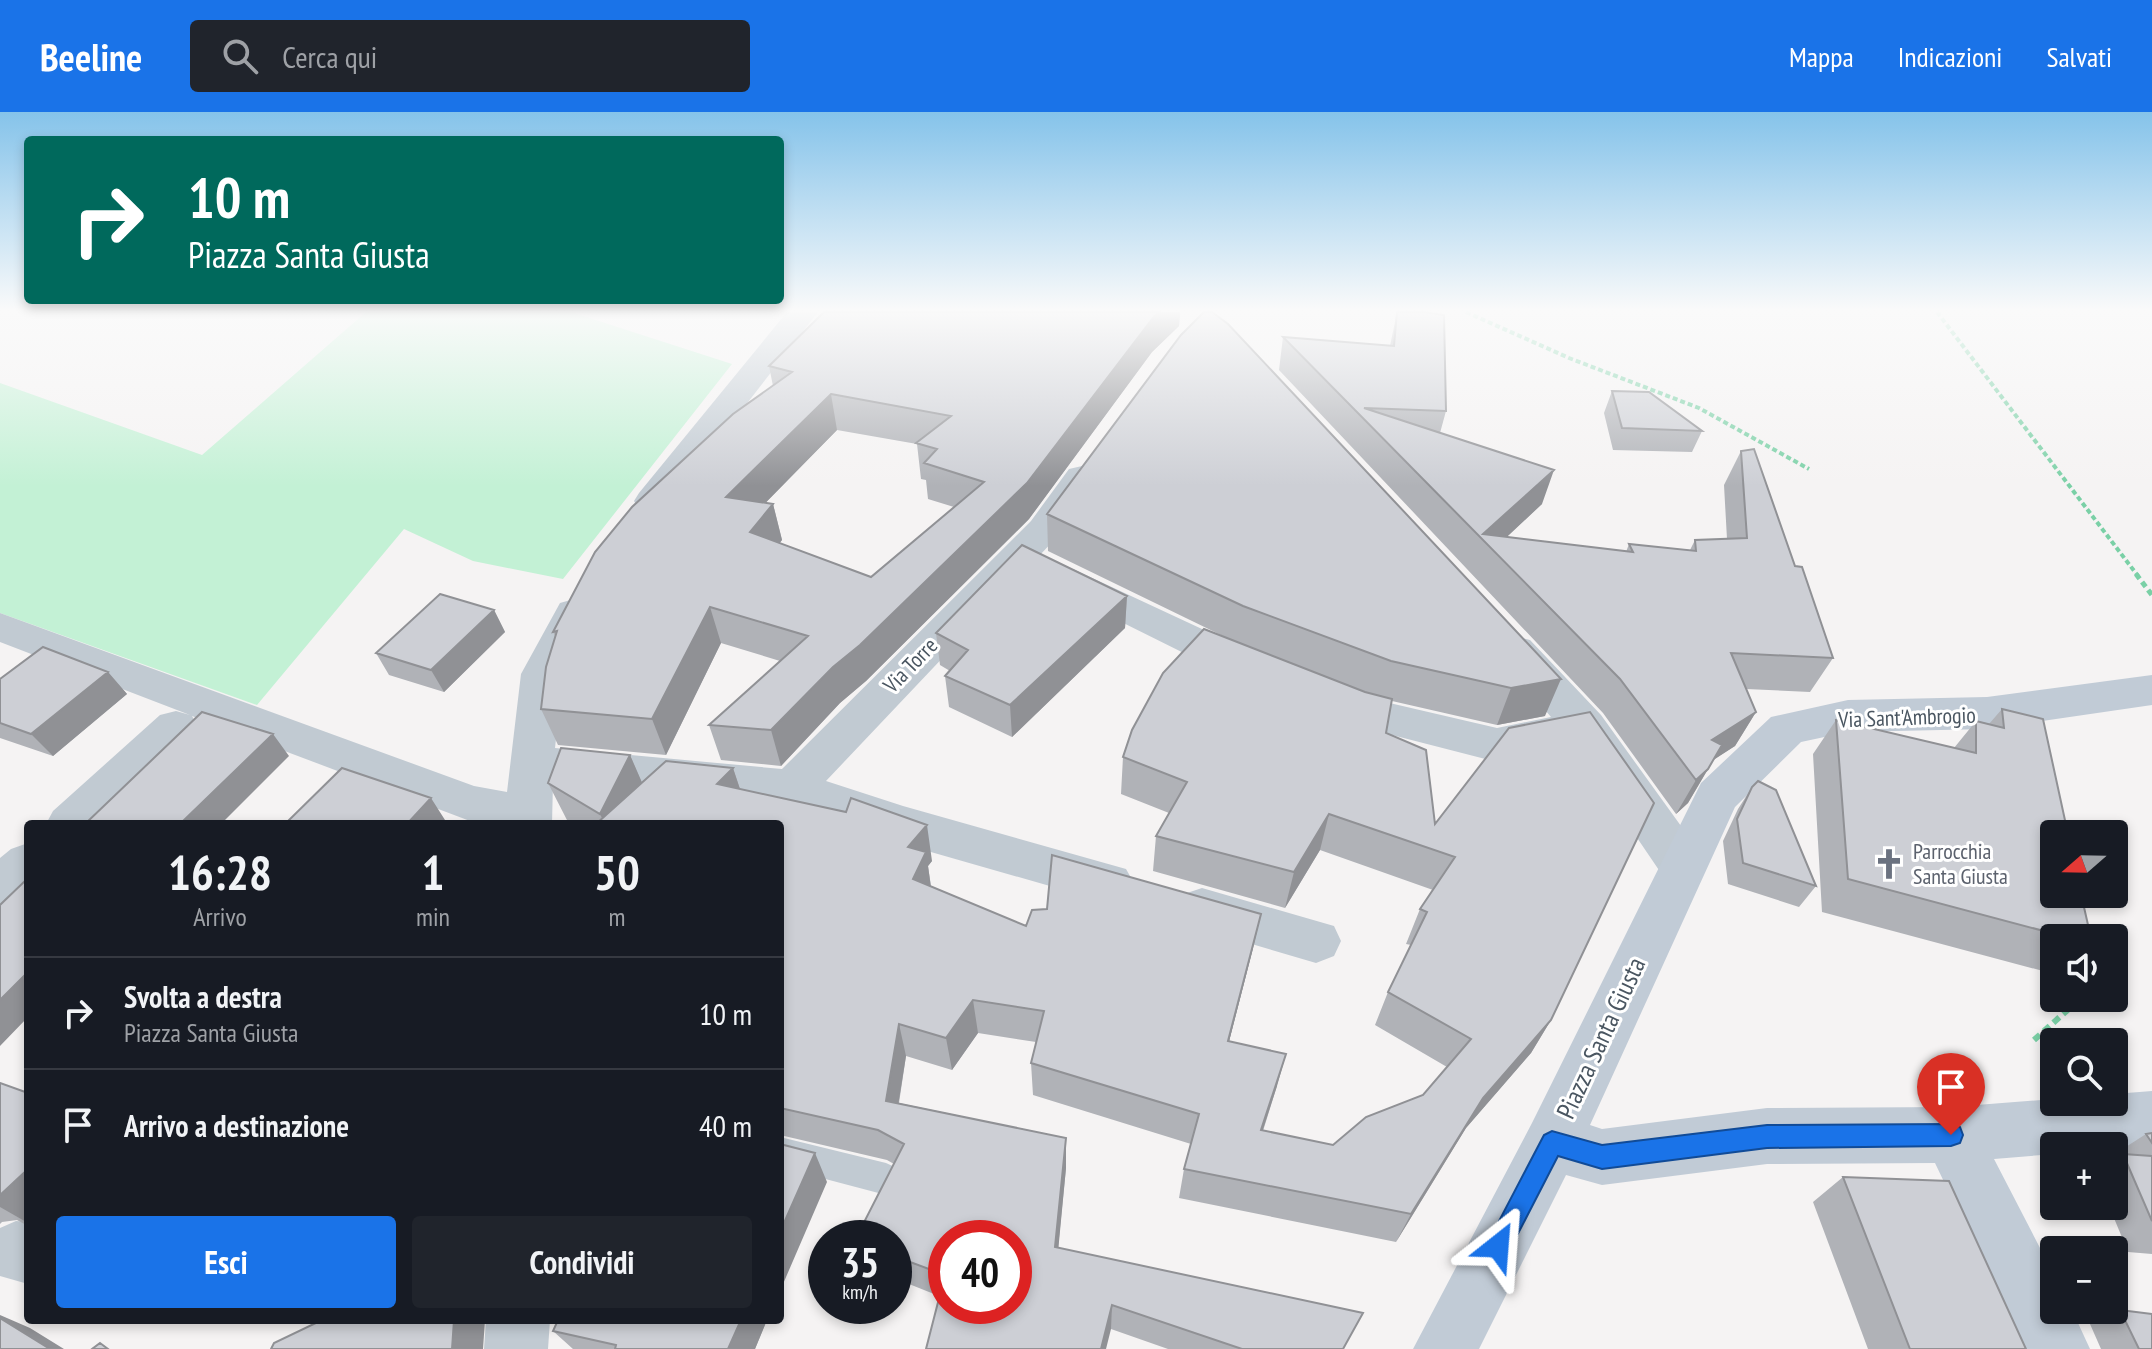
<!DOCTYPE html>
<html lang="it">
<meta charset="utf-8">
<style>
:root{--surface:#171b24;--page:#20242c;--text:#f1f3f6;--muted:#9ea1a6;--line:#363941;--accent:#1a73e8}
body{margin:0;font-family:"PT Sans Narrow",sans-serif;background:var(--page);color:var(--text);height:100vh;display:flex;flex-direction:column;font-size:30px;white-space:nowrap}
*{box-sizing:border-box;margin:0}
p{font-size:26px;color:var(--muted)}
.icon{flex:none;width:44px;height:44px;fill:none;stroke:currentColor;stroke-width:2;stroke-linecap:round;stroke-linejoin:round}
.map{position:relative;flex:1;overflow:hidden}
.drawer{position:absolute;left:24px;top:708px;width:760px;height:504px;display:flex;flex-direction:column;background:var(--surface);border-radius:8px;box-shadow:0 4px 12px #0003}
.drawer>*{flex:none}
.hud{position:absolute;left:24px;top:24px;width:760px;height:168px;border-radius:8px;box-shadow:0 4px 12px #0003;background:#00695c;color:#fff;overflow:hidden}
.needle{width:52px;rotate:250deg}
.fabs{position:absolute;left:2040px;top:708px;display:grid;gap:16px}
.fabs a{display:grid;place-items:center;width:88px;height:88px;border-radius:8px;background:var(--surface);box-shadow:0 4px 12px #0003;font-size:40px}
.speed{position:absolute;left:808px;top:1108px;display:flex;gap:16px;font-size:40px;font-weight:700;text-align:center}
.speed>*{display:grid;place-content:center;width:104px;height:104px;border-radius:50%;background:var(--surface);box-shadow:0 4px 12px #0003;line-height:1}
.speed small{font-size:20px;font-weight:400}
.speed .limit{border:12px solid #d22;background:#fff;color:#111}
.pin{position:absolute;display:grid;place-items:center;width:68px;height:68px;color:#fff;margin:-82px -34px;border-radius:50% 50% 50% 0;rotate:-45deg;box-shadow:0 0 8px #0007}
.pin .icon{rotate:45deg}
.me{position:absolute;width:88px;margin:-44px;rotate:28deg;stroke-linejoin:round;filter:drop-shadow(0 0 6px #0008)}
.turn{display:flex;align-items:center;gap:28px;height:168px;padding:0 32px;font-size:36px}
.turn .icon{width:104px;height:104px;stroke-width:2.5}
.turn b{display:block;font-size:56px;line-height:68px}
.eta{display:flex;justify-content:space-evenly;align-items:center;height:136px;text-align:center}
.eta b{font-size:48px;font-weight:800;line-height:56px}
.button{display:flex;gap:16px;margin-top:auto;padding:16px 32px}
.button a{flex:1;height:92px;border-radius:8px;background:var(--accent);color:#fff;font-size:32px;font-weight:800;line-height:92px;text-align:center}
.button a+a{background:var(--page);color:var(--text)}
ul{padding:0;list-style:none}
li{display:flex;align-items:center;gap:24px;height:112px;padding:0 32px;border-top:2px solid var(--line)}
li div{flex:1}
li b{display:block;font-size:30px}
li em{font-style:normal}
header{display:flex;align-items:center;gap:48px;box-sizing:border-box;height:112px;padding:0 40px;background:var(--accent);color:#fff}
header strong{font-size:38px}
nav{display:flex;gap:44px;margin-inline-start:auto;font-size:28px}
.search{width:560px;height:72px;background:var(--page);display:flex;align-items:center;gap:20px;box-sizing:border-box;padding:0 28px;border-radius:8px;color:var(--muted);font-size:30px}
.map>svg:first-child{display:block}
.green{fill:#c3f1d5}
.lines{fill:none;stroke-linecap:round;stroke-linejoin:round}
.path-far2{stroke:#7ad0a6;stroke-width:4;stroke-dasharray:5 3;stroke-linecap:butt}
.path-far1{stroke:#7ad0a6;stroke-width:5;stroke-dasharray:6 4;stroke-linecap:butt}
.path{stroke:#7ad0a6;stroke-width:6;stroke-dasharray:8 5;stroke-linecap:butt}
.lane{fill:#c1cad2;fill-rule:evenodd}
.street{fill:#c1cad2;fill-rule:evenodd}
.secondary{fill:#c1cbd6;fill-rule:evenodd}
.wall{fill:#b0b2b7;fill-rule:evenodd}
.shaded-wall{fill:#909195}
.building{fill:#cdcfd5;stroke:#909195;stroke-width:2;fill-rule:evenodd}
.route{fill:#1a73e8;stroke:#114b97;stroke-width:2}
.labels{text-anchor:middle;stroke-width:6;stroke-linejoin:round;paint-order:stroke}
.street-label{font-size:22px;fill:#4a5661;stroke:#fff}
.worship-label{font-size:22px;fill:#5b616d;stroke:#fff;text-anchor:start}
.near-street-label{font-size:26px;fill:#4a5661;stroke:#fff}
</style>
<header>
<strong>Beeline</strong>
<div class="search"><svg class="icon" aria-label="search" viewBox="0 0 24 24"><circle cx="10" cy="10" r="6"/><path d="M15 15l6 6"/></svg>Cerca qui</div>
<nav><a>Mappa</a><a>Indicazioni</a><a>Salvati</a></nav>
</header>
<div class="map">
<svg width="2152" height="1237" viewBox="0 0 2152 1237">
<rect width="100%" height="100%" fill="#f5f3f3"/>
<path class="green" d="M366,200H571L732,252L563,467L473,449L404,417L257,593L0,501V271L202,343Z"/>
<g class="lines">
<path class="path-far2" d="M1466,200L1569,246L1699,296L1809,357
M1937,200L2138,464"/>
<path class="path-far1" d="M2136,462L2152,483"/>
<path class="path" d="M2114,869L2117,867
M2034,928L2081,886"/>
<path class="lane" d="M780,1025L886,1051L897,1056L902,1067L897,1078L886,1083L780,1055Z"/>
<path class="street" d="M787,200H818L665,397L652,400L639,397L634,389L639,381Z
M1082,354L1095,357L1100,365L1057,425L826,669L903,694L1126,757L1134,771L1126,785L1109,791L903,732L791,694L553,670L552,712L470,709L192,604L198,615L192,627L101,712H46L53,699L160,603L176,599L190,603L0,530V501L474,674L507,680L521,562L560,491L574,487L588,491L594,501L563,562L555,636L782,657L1031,409L1069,357Z
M1073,457L1260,544L1266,554L1260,564L1245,569L1230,564L1059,479L1053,470L1059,461Z
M1515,524L1530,528L1601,603L1699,739L1706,753L1699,767L1682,773L1665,767L1572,630L1555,637L1497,650L1357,614L1317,598L1311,587L1317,576L1332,571L1381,589L1497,616L1551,605L1494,538L1500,528Z
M28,731V781L17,790L0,796V746L11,737Z
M1202,776L1334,814L1341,829L1334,844L1316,851L1184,812L1177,797L1184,782Z
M16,1109L28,1110V1172L0,1164V1116Z
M486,1208H550L548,1237H484Z"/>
<path class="secondary" d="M2152,563V593L1987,617L1848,620L1801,630L1735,695L1590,1013L1602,1017L1767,996L1951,995L2054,987V990H2114V982L2152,979V1033L2114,1037V1034H2054V1042L1994,1047L2054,1163V1198H2072L2090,1237H2024L1935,1051L1767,1052L1602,1073L1566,1063L1479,1237H1413L1532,1011L1701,671L1771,605L1848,588L1987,585Z"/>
</g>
<path class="wall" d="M824,200H1180L1179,214L1152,240L1029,407L866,569L840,591L781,654L721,648L709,613L780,549L721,531L666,643L558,633L541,597L555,524L553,520L773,274L769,254ZM837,318L917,332L921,367L926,368L928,387L954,395L871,465L779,431L782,428L773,392L765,391Z
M1397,200L1446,299L1440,321L1542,392L1506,425L1626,440L1629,432L1690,438L1695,428L1727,427L1724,373L1741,339L1795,454L1833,546L1810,580L1746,577L1756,600L1735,634L1714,647L1688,691L1676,702L1603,601L1279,258L1283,225L1390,234Z
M1181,223L1545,604L1497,613L1392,589L1386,621L1435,712L1551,908L1531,941L1466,1016L1396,1130L1179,1086L1184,1057L1191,1032L1033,983L1031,951L1036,930L978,921L952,958L906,944L899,991L1066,1026V1056L1058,1136L1343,1237H1168L1111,1217L939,1184L894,1166V1052L887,1048L780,1023V712H572L568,710L548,671L630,643L642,671L733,656L740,677L932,749L928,754L931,774L1026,814L1253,836L1229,929L1277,974L1263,1019L1333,1033L1423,983L1447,955L1375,913L1388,880L1411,833L1406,832L1420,797L1433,778L1320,738L1285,796L1153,759L1156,724L1169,701L1121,682L1123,645L1225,525L1048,439L1047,402Z
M1612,279L1702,319L1692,340L1613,338L1604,301Z
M1127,484L1125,516L1012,625L949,595L945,564L950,559L940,553L936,521Z
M494,498L505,520L444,580L389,563L376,541Z
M108,560L127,582L53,644L0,626V567Z
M2002,597L2091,826H2054V862L1822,800L1813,642L1836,608L1954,636L1976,609L1989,612Z
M1752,675L1816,774L1799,795L1728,772L1723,729L1738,697Z
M0,971L28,981V1114L17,1108L2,1110L0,1112Z
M2152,1021V1142L2128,1140L2109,1094H2114V1047L2120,1043L2118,1040L2146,1022Z
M1843,1065L2026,1237H1868L1813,1090Z
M2120,1198L2152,1237H2101L2090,1212Z
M767,1208L755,1237H573L553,1219Z"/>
<path class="shaded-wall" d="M1159,200H1180L1179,214L1152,240L1029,407L866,569L840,591L781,654L771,618Z
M831,282L837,318L736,421L726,385Z
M1554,358L1542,392L1493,438L1483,422Z
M773,392L782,428L760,457L750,420Z
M1127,484L1125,516L1012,625L1010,593Z
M710,495L721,531L666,643L652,607Z
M494,498L505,520L444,580L431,558Z
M108,560L127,582L53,644L31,622Z
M1561,567L1545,604L1497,613L1511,576Z
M1756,600L1735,634L1692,662L1712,628Z
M273,622L289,644L221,712H180Z
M630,643L647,682L605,712L600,702Z
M733,656L745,692L717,672Z
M1708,657L1688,691L1676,702L1696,668Z
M431,686L445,708L441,712H407Z
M1329,702L1320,738L1285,796L1294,760Z
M927,713L932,749L928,754L931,776L919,802L908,735Z
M1261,802L1253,836L1221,961L1228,929Z
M28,860V905L0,934V888Z
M973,888L978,921L952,958L946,926Z
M1551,908L1531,941L1466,1016L1396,1130L1411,1102L1483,986Z
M899,912L906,944L894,1019L886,989Z
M1286,942L1277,974L1253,1048L1261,1018Z
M1066,1026V1056L1056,1161L1055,1135Z
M815,1041L827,1070L780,1179V1120Z
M28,1057V1111L0,1095V1083Z
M1112,1193L1111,1217L1106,1237H1101Z
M0,1203L30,1216L64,1237H50L0,1206Z
M454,1208H485L483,1237H452Z
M741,1208H767L755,1237H728Z"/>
<path class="building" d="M824,200H1159L1153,206L1027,371L860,533L833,555L771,618L709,613L808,524L710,495L652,607L541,597L546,555L557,519L553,520L595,440L632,395L733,302L792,260L769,254ZM831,282L951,304L916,331L937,337L924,351L984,370L871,465L750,420L773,392L726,385Z
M1204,200H1212L1228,212L1561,567L1511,576L1391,549L1243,494L1047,402L1181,223Z
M1397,200H1424L1444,203L1446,299L1364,296L1554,358L1483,422L1633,440L1629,432L1696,439L1695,428L1747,426L1741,339L1754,337L1795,454L1802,455L1833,546L1731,541L1756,600L1712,628L1722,633L1708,657L1696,668L1620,567L1283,225L1394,234Z
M1612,279L1649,280L1702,319L1622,316Z
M1022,433L1127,484L1010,593L945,564L968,538L936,521Z
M440,482L494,498L431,558L376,541Z
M1204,517L1365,580L1392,587L1386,621L1426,638L1435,712L1509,616L1590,600L1654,691L1551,908L1483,986L1411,1102L1184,1057L1199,1002L1031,951L1044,899L973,888L946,926L899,912L886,989L1066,1026L1055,1135L1363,1201L1343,1237H1242L1112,1193L1101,1237H926L945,1163L894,1144V1126H856L904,1032L878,1018L780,996V712H596L666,649L733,656L717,672L846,700L851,686L927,713L908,735L926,740L913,767L1026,814L1032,798L1047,797L1052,743L1261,802L1228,929L1286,942L1261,1018L1333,1033L1366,1005L1423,983L1471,927L1388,880L1427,800L1420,797L1455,745L1329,702L1294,760L1156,724L1187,670L1123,645L1132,618L1163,561ZM946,1126H1014V1194H946Z
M43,535L108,560L31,622L0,611V567Z
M2002,597L2043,607L2068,722H2054V782H2081L2091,826H2070L1848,767L1836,608L1976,641V609L2004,616Z
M202,600L273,622L180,712H85Z
M561,636L630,643L600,702L548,671Z
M342,656L431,686L407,712H285Z
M1758,669L1776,678L1816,774L1743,751L1737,707L1752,675Z
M28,766V860L0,888V793Z
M0,971L28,981V1057L0,1083Z
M2152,1021V1031L2146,1022Z
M780,1032L815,1041L780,1120Z
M2123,1042L2152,1044V1109Z
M1843,1065L1949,1069L2026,1237H1910Z
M2120,1198L2152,1202V1237H2139Z
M0,1206L50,1237H0Z
M322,1208H454L452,1237H271L274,1231Z
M558,1208H741L728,1237H615L616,1233L553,1219Z
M100,1231L108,1237H92Z"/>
<linearGradient id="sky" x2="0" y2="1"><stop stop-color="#85c3ea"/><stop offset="0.53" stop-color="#fafafa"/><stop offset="1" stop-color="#fafafa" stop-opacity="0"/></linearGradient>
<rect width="2152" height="374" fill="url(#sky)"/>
<path class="route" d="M1951,1012L1960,1015L1963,1023L1960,1031L1951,1034L1767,1036L1602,1057L1558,1044L1507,1143L1498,1147L1489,1143L1486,1134L1544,1023L1552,1019L1602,1033L1767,1013Z"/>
<defs>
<symbol id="church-bare" viewBox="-9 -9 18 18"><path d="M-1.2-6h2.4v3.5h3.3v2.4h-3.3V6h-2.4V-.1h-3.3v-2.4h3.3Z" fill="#6b7280" stroke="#fff" stroke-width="2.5" paint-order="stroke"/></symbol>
</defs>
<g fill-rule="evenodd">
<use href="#church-bare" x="1867" y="730" width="44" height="44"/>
</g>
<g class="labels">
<g class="street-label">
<text transform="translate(910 553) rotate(-46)" y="8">Via Torre</text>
<text transform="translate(1907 605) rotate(-2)" y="8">Via Sant'Ambrogio</text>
</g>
<g class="worship-label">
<text x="1913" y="747">Parrocchia<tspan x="1913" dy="25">Santa Giusta</tspan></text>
</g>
<g class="near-street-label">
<text transform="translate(1601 926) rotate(-65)" y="9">Piazza Santa Giusta</text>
</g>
</g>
</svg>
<div class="fabs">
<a><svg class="needle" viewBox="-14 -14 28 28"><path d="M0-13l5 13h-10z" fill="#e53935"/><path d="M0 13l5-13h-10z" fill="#9ea1a6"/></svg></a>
<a><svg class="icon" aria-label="sound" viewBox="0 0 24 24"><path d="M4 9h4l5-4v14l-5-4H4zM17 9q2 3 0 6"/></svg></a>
<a><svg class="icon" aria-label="search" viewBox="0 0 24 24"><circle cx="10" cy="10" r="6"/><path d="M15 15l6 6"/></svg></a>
<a>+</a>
<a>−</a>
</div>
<div class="speed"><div>35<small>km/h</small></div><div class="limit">40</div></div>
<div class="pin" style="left:1951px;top:1023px;background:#d93025"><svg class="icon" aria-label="arrive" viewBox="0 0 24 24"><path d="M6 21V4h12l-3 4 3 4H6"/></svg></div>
<svg class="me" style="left:1498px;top:1134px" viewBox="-20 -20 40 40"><path d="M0-17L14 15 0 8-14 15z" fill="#1a73e8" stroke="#fff" stroke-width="4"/></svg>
<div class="hud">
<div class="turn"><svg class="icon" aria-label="right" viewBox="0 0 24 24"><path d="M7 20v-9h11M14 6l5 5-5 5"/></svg><div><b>10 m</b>Piazza Santa Giusta</div></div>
</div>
<section class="drawer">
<div class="eta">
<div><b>16:28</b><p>Arrivo</p></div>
<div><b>1</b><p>min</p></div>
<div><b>50</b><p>m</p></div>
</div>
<ul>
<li><svg class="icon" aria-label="right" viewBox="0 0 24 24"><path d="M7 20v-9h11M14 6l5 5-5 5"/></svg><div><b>Svolta a destra</b><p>Piazza Santa Giusta</p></div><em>10 m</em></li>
<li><svg class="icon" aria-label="arrive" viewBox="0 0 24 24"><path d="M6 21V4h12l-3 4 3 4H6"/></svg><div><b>Arrivo a destinazione</b></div><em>40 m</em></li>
</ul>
<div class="button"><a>Esci</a><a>Condividi</a></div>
</section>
</div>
